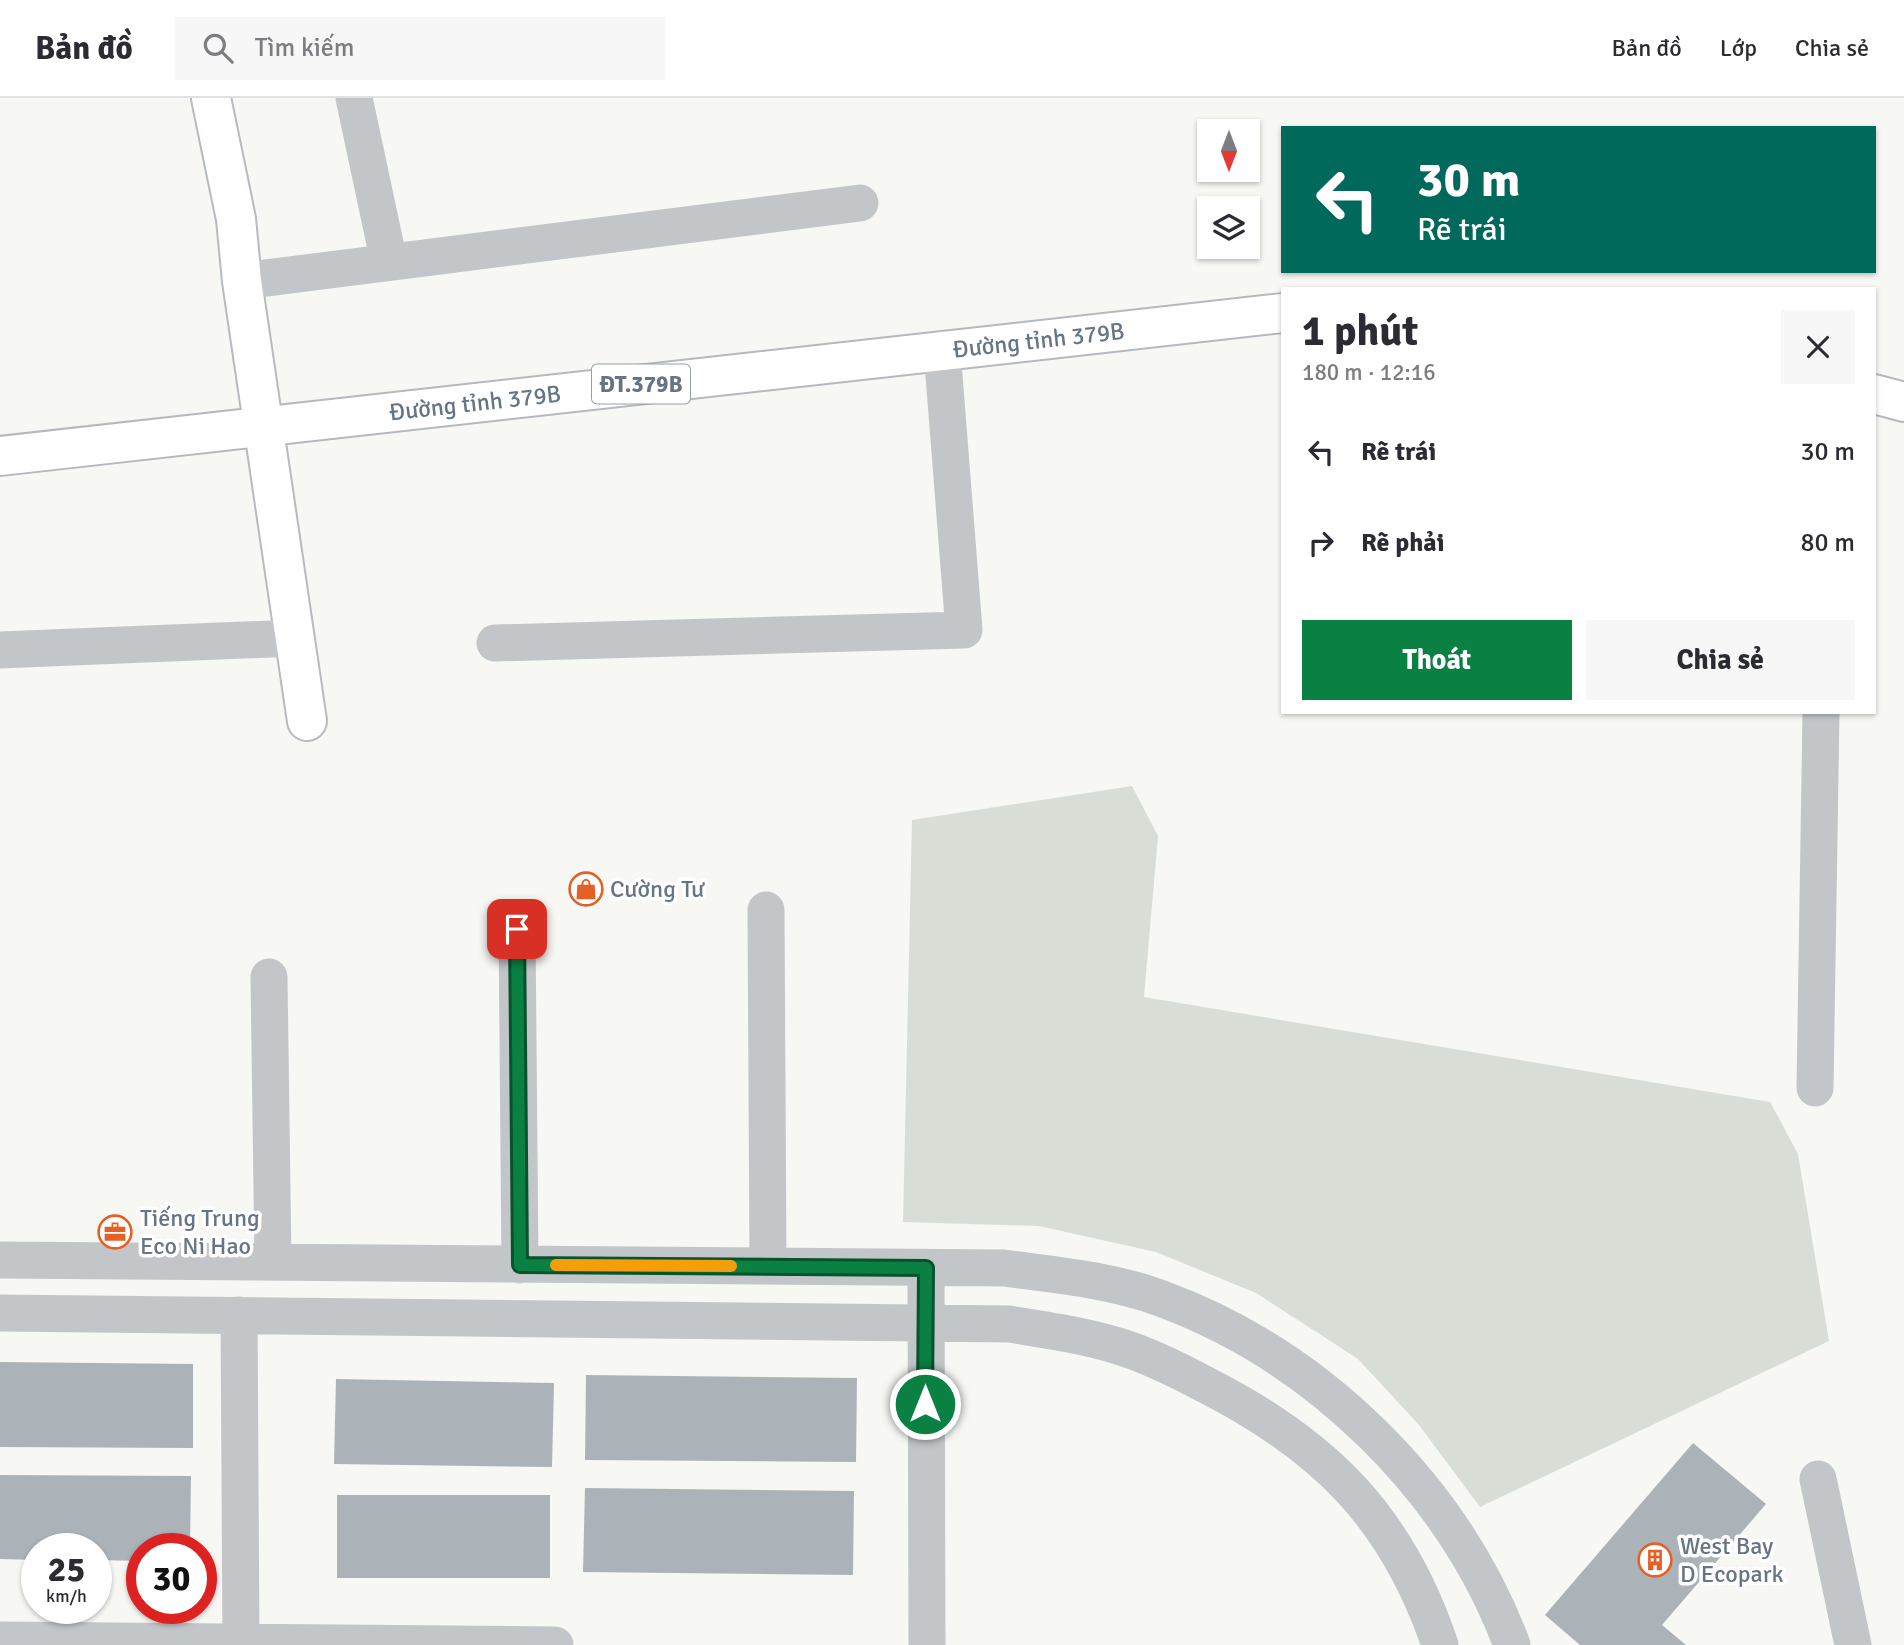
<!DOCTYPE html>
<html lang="vi">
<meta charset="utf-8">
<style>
:root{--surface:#fff;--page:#f7f7f7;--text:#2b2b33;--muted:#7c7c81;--line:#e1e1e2;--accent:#0b8043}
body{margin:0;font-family:Signika,sans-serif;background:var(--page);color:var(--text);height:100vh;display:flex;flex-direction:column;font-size:26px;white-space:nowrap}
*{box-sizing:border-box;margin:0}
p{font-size:23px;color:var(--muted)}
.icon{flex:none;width:38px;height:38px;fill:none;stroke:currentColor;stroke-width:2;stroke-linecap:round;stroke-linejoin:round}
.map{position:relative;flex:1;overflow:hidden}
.drawer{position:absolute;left:1281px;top:189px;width:595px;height:427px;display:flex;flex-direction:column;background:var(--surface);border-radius:0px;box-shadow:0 2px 5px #0004}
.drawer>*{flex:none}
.top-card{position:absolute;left:1281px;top:28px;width:595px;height:147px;border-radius:0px;box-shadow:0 2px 5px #0004;background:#00695c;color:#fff;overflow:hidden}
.needle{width:46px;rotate:180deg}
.controls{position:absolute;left:1197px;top:21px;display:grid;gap:14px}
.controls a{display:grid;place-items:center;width:63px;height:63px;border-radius:0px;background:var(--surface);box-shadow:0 2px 5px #0004;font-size:35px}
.speed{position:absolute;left:21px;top:1435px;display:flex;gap:14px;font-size:35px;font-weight:700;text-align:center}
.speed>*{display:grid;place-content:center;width:91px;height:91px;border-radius:50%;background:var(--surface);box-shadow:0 2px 5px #0004;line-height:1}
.speed small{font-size:18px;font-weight:400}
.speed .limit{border:10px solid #d22;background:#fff;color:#111}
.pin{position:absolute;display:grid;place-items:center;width:60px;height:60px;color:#fff;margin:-30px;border-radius:14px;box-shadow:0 4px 10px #0006}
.me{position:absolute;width:77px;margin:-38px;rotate:0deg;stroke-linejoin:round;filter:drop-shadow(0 0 5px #0008)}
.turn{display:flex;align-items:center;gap:24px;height:147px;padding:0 21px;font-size:32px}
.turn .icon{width:91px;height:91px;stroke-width:2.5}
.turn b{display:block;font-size:49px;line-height:60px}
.round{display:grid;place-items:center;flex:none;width:74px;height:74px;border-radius:0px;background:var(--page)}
.overview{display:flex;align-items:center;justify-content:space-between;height:119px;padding:0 21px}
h1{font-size:42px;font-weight:700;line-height:52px}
.button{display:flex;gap:14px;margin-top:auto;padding:14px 21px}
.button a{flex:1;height:80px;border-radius:0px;background:var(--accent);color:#fff;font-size:28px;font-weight:700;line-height:80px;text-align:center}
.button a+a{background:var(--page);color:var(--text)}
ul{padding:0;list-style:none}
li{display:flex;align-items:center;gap:21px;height:91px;padding:0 21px}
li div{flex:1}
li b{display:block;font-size:26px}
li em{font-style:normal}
header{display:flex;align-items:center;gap:42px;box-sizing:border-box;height:98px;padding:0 35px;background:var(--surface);border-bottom:2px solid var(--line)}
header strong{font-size:33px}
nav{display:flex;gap:38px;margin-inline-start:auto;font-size:24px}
.search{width:490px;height:63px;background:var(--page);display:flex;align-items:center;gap:18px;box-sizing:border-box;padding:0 24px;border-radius:0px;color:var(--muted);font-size:26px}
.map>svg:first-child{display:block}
.green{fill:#d8ded5}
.building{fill:#abb3b9}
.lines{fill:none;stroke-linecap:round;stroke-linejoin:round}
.secondary-casing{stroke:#b6bbc0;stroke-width:42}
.primary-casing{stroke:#b5b9bd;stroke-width:42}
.street{stroke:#c2c6c9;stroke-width:37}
.secondary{stroke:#fff;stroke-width:38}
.primary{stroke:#fff;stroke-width:38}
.route-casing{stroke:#07532c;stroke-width:18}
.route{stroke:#0b8043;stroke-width:12}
.slow{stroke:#f59e0b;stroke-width:12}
.labels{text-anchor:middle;stroke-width:7;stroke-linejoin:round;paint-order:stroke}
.shield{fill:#fff;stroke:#949eaa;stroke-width:2}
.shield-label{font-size:23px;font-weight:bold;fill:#667585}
.street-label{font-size:24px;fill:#667585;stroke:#fff}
.poi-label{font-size:24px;fill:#667585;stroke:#fff;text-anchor:start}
</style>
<header>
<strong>Bản đồ</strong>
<div class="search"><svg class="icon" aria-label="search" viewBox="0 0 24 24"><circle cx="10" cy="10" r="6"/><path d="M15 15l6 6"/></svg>Tìm kiếm</div>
<nav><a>Bản đồ</a><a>Lớp</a><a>Chia sẻ</a></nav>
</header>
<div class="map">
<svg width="1904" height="1547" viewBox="0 0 1904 1547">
<rect width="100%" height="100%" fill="#f7f7f4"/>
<path class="green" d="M1132,688L1158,738L1144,899L1770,1004L1798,1056L1829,1243L1480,1409L1419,1327L1358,1261L1256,1195L1156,1154L1039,1128L903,1124L912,722Z"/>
<path class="building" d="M0,1264L193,1266V1350L0,1349Z
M586,1277L857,1280L856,1364L585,1362Z
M336,1281L554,1285L552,1369L334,1366Z
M1693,1345L1766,1406L1662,1527L1686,1547H1580L1545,1517Z
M0,1377L191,1378L190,1451H142V1463L96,1462V1451H37V1462L0,1461Z
M585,1390L854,1393L853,1477L583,1474Z
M337,1397H550V1480H337Z"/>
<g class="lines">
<defs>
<path id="secondary" d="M211,0L236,121L242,183L307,623"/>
<g id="primary">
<path d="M1874,296L1904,304"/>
<path id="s1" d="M0,358L1283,215"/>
</g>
</defs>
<use href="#secondary" class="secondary-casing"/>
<use href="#primary" class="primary-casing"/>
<path class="street" d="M354,0L389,164
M242,183L860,105
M495,545L964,532L942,252
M0,552L295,540
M766,812L768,1168
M517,831L520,1167
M269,879L273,1164
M1815,990L1821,614
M0,1162L1004,1170C1056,1177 1111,1182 1160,1200C1318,1258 1453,1390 1512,1547
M926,1170L927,1547
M0,1215L1009,1226C1046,1232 1082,1237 1118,1248C1148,1257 1178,1272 1206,1287C1324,1347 1397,1419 1440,1547
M239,1217L241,1547
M1818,1381L1853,1547
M0,1542L555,1547"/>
<use href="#secondary" class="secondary"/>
<use href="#primary" class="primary"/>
</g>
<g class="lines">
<defs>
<path id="route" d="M517,831L520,1167L926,1170L925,1306"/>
</defs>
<use href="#route" class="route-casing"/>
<use href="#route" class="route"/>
<path class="slow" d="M556,1167L731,1168"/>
</g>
<defs>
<symbol id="shop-ring" viewBox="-11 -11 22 22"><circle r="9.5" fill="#fff" stroke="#e56026" stroke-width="1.5"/><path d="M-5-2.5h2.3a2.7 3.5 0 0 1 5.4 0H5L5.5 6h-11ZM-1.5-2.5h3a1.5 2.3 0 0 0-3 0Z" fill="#e56026"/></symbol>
<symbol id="office-ring" viewBox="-11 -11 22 22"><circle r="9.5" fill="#fff" stroke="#e56026" stroke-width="1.5"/><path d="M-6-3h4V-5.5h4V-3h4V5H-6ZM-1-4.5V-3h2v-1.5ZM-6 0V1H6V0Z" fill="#e56026"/></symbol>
<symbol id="building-ring" viewBox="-11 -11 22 22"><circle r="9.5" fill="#fff" stroke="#e56026" stroke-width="1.5"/><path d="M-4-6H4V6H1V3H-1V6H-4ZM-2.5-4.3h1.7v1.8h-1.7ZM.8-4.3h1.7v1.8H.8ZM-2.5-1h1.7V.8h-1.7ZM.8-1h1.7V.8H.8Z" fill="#e56026"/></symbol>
</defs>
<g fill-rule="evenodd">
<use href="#shop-ring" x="567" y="772" width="38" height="38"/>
<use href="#office-ring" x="96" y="1115" width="38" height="38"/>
<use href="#building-ring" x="1636" y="1443" width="38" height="38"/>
</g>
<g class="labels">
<rect class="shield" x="592" y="266.5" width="98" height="39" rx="5"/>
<g class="shield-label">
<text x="641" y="294">ĐT.379B</text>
</g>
<g class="street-label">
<text dy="8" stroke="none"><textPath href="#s1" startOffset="1045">Đường tỉnh 379B</textPath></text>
<text dy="8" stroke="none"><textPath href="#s1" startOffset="478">Đường tỉnh 379B</textPath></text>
</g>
<g class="poi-label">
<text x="610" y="799">Cường Tư</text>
<text x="140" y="1128">Tiếng Trung<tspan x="140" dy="28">Eco Ni Hao</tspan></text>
<text x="1680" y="1456">West Bay<tspan x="1680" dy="28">D Ecopark</tspan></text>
</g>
</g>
</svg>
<div class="controls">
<a><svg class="needle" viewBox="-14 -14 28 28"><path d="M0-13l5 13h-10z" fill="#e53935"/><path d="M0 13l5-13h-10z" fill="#7c7c81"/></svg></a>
<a><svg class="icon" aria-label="layers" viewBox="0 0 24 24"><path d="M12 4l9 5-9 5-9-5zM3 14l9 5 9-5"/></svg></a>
</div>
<div class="speed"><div>25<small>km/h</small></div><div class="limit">30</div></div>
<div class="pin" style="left:517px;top:831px;background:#d93025"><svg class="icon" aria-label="arrive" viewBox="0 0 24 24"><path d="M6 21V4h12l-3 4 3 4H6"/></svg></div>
<svg class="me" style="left:925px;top:1306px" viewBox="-20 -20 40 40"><circle r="17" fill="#0b8043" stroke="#fff" stroke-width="3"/><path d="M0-11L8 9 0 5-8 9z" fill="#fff"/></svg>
<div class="top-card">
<div class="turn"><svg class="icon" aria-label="left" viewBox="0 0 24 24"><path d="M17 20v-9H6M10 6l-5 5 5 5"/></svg><div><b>30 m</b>Rẽ trái</div></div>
</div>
<section class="drawer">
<div class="overview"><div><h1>1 phút</h1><p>180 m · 12:16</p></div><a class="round"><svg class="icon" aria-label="close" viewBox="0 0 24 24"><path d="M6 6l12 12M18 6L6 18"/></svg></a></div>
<ul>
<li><svg class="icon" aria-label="left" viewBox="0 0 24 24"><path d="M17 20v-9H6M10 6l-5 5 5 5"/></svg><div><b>Rẽ trái</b></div><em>30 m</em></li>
<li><svg class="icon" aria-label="right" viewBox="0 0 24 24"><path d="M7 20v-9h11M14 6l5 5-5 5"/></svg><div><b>Rẽ phải</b></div><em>80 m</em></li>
</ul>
<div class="button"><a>Thoát</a><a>Chia sẻ</a></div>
</section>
</div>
